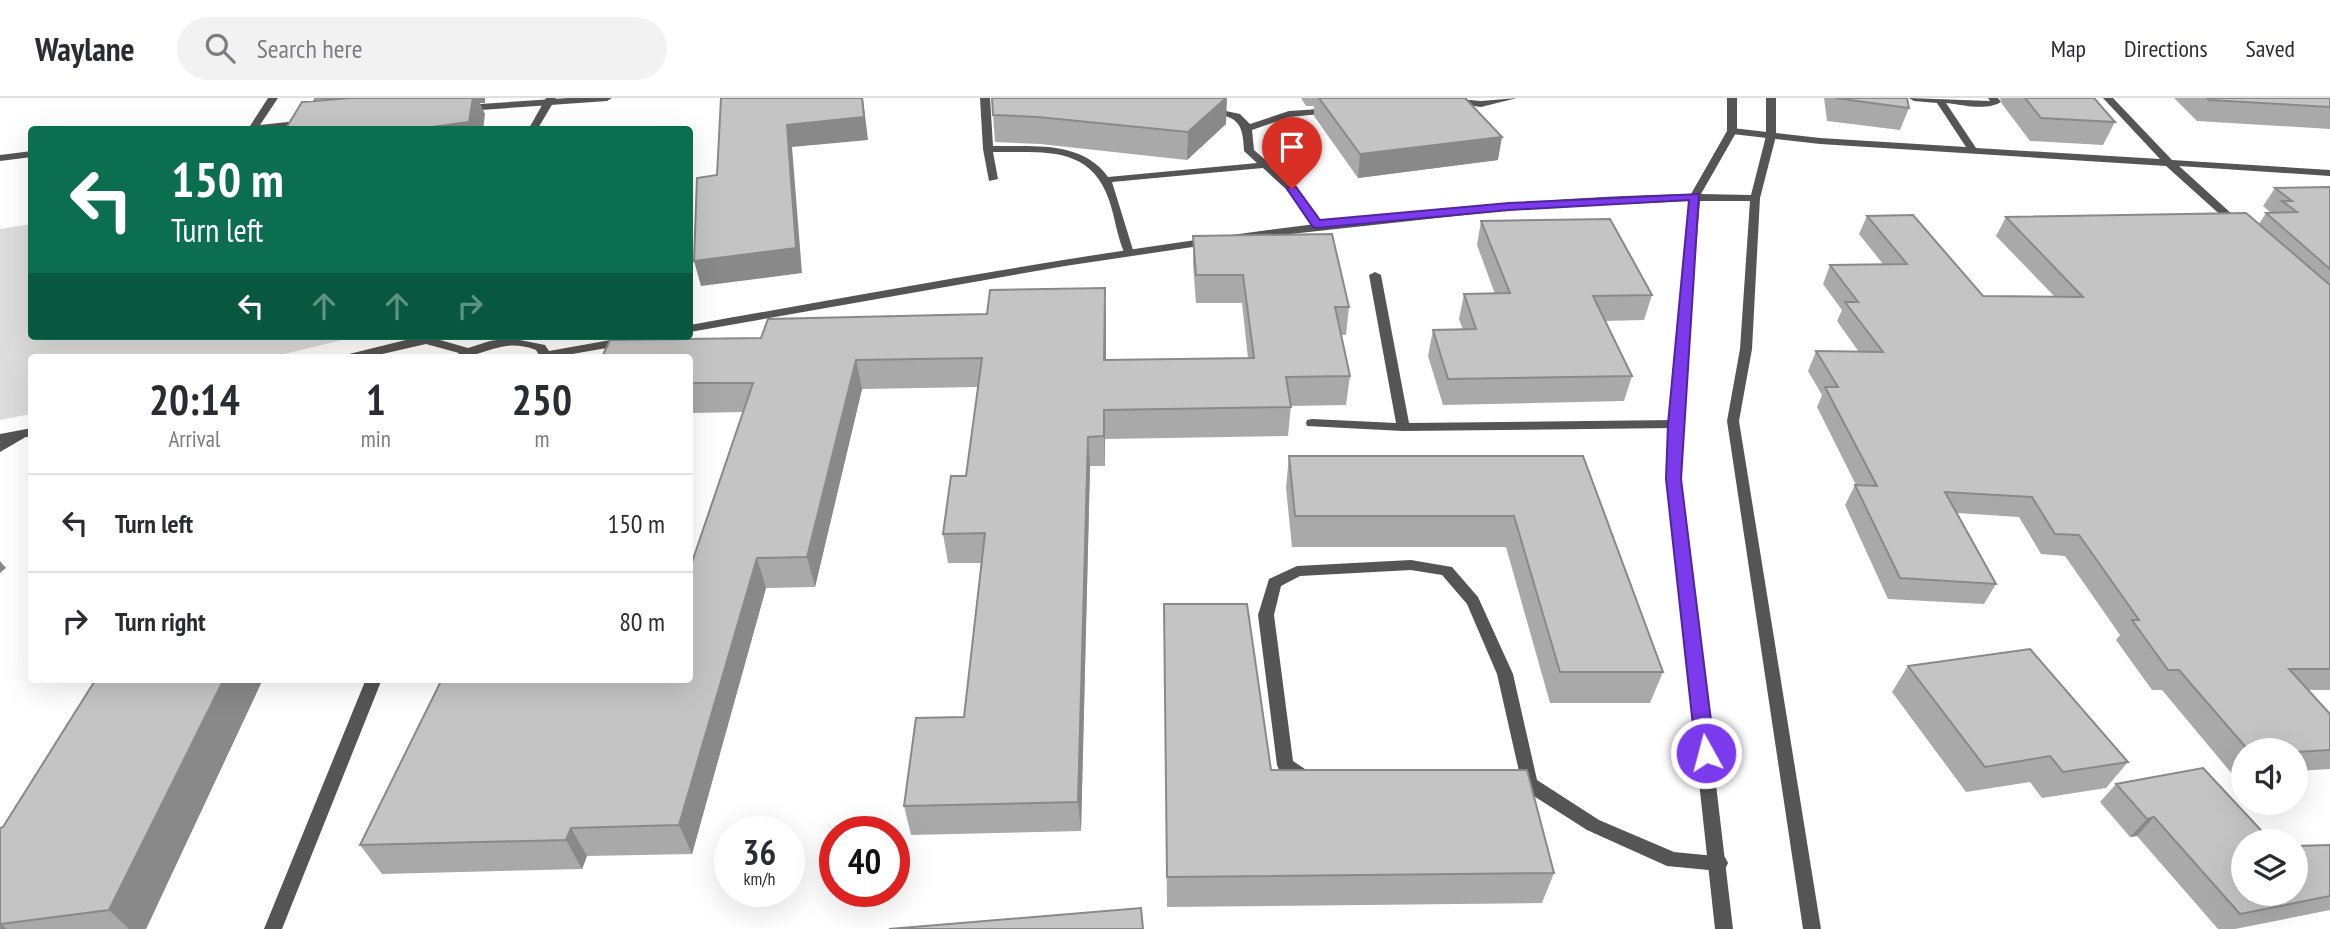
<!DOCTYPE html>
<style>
:root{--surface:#fff;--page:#f2f2f3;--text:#2b2b33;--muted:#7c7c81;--line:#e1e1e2}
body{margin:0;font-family:"PT Sans Narrow",sans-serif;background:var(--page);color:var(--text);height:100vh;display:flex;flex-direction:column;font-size:26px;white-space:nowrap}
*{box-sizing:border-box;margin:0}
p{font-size:23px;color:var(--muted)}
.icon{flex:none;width:38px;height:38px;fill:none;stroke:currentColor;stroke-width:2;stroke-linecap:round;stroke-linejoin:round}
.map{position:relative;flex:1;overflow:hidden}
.details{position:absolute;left:28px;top:256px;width:665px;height:329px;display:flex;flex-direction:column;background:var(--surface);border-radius:7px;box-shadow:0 7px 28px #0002}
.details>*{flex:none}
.banner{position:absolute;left:28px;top:28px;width:665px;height:214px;border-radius:7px;box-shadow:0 7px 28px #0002;background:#0b6e4f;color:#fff;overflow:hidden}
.fabs{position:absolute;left:2231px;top:640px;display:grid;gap:14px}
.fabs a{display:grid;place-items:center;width:77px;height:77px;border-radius:50%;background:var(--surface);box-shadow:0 7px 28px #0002;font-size:35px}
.speed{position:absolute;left:714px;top:718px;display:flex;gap:14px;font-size:35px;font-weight:700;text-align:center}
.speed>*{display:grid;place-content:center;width:91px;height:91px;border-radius:50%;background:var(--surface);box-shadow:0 7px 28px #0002;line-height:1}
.speed small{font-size:18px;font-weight:400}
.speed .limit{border:10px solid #d22;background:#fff;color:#111}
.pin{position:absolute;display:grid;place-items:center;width:60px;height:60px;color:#fff;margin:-72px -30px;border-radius:50% 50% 50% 0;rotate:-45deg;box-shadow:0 0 7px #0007}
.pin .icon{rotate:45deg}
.me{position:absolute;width:77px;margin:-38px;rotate:353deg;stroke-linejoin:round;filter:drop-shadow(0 0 5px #0008)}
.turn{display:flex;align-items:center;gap:24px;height:147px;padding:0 28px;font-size:32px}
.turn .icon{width:91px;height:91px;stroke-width:2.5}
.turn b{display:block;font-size:49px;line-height:60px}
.lanes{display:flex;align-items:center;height:66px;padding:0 28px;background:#0003;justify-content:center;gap:35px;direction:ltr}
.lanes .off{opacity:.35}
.eta{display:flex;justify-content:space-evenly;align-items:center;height:119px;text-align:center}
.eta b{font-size:42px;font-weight:800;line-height:49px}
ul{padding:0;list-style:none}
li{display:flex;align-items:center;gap:21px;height:98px;padding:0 28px;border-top:2px solid var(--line)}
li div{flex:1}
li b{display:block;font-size:26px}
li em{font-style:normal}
header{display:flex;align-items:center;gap:42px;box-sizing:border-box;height:98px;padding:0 35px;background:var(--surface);border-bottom:2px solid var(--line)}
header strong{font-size:33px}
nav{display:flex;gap:38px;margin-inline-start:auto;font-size:24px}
.search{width:490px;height:63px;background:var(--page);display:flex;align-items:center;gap:18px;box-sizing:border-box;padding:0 24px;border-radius:38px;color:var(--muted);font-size:26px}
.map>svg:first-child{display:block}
.green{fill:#dcdcdc}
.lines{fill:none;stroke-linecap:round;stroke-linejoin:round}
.minor{fill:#555;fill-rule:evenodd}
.tertiary{fill:#555;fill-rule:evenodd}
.wall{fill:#a9a9a9}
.shaded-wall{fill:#898989}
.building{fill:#c4c4c4;stroke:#898989;stroke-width:2}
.route{fill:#7c3aed;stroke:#51269a;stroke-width:2}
</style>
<header>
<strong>Waylane</strong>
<div class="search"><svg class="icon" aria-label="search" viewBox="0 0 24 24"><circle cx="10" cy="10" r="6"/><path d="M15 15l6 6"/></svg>Search here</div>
<nav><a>Map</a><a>Directions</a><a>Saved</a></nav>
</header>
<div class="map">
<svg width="2330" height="831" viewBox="0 0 2330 831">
<rect width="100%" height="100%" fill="#fff"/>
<path class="green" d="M31,126L32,238H359L272,259H32L31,316L0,322V131Z"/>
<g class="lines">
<path class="minor" d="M268,0H278L260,27L306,22L311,25L306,28L270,32H233L250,28Z
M568,0H612L607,3L466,13L461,10L466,7Z
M980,0H990L993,48C1032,49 1082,42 1108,79L1257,65L1244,53C1243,21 1236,20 1207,13V9L1240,16L1250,26L1289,13L1334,10L1336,12L1331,15L1289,19L1252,32L1254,52L1296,89L1322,126L1321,128H1313L1288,93L1263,70L1112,84L1133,152L1132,154H1124C1117,138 1115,119 1109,102C1090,46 1041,55 993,54L998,81L989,83L983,51Z
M1446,0L1481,3L1517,0L1481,9L1446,4Z
M1909,0L1990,3L1988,0H1998L2001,4C1987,13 1963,7 1946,5L1976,50L2160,61L2103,0H2113L2172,62L2330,72V78L2179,68L2243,126L2244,128L2239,131L2235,130L2166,68L1820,46L1732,36L1727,33L1732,30L1820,40L1966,49L1937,5L1914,3Z
M32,53V59L0,63V57Z
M1375,174L1381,177L1409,325L1675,322L1681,326L1675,330L1403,333L1307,328L1306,325L1307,322L1312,321L1396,325L1369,177Z
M19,333L24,334L26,337L24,340L0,354V344Z
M1411,462L1452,469L1478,499L1513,576L1537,682L1599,722L1674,754L1725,759L1728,765L1725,771L1719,773L1667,768L1587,732L1523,691L1497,576L1467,506L1442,477L1411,472L1300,478L1281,488L1274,517L1293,663L1314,677L1317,682L1314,687L1308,689L1279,672L1277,667L1258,517L1269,481L1297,468Z"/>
<path class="tertiary" d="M546,0H556L537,32H528Z
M1727,0H1737V33L1701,96L1751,97L1766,38V0H1776V38L1760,100L1752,251L1739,323L1821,831H1803L1727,323L1740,251L1750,103H1700L1681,326L1680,381L1733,831H1715L1666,381L1669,326L1689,103L1520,111L1253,140L1065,168L690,234V227C928,185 1165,140 1406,116C1500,106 1596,97 1691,96L1727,33Z
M422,238H434L433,240L468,250L490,243L510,240L545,247L549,253L633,238H659L653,242L555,259H540L536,252C500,239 487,259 455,259L459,255L426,246L369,259H347L349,256Z
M32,330V338L0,344V336Z
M366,581H382L282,831H264Z"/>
</g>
<path class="wall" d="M1301,0H1489H1467V2L1498,62L1358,80L1314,18V8H1306Z
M1824,0H1907L1909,10L1900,32L1827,23Z
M2000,0H2094L2115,24L2103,47L2030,43L2002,6Z
M2174,0H2330V31L2197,23Z
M993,17L1226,26L1187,62L1040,46L995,44Z
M2330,89V592H2307L2330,616V671L2296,673V653H2244V676L2233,677L2162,592H2152L2116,542L2120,537L2065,458L2041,456L2019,419L1957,415L1996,486L1984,506L1888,501L1845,407L1855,387H1856L1817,309L1822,297L1808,273L1816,253L1859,254L1837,223L1842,212L1823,186L1830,167L1883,166L1859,136L1867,118L1983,198H2054L1996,138L2006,119L2259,126L2266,115H2271L2263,108L2275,90Z
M1481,123L1652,197L1644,222L1605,223L1632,278L1624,303L1443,307L1428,258L1433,232H1463L1459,221L1464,196H1495L1477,147Z
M1193,138L1349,209L1346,237H1341L1350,278L1346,307L1291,308L1288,338L1105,341V368H1090L1081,733L911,737L904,708L964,619L981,465H948L943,436L966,378L978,289L862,291L815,489L766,490L692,756L587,758L582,771L382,776L360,747L690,581L743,314L691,315L690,319V259L761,240L1106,219V262L1248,260L1242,205H1196L1193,166Z
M1289,358H1583L1663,574L1650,605H1550L1506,449H1292L1286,390Z
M1164,506L1271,672L1554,775L1542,805L1167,809Z
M1908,568L2128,664L2106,690L2042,700L2030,684L1966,694L1892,594Z
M263,581L146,831H0L3,729Z
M2116,686L2244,796L2330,747V812L2235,831H2218L2137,738L2130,739L2100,704Z"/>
<path class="shaded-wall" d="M349,0H485V5H480L485,16L483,32H410Z
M863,0L868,42L792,49L802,175L701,188L694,163L787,27Z
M1226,0H1227L1226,26L1187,62L1188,34Z
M1502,39L1498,62L1358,80L1360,56Z
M1105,190L1106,219V290L1104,262Z
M856,262L862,291L815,489L807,459Z
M1104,312L1105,341V368L1104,338Z
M1088,339L1090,368L1081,733L1078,704Z
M757,460L766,490L692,756L679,727Z
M0,463L6,470L0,475Z
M224,581H263L146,831H129L109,812Z
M2154,719L2137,738L2130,739L2147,721Z
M571,730L587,758L582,771L566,742Z
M1,826L7,831H0Z"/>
<path class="building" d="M316,0H349L314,3Z
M351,0H473L469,24L410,32H285L302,4Z
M721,0H862L864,19L787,27L796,150L694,163L697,80L717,77Z
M992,0H1226L1188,34L1038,19L993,17Z
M1319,0H1465L1502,39L1360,56Z
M1835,0H1907L1909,10Z
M2025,0H2094L2115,24L2041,20Z
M2207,0H2330V9L2209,2Z
M2330,89V171L2266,115L2297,114L2282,103H2292L2275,90Z
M2246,115L2330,187V571H2289L2330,616V652L2296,654V653H2249L2179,572H2168L2132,522H2139L2079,437L2055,436L2032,399L1945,394L1996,486L1900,480L1855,387L1877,388L1825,289H1838L1816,253L1883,254L1845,204H1858L1830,167L1907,166L1867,118L1913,117L1983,198L2083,199L2006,119Z
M1610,121L1652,197L1593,198L1632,278L1448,281L1433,232L1476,231L1464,196L1510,195L1481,123Z
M1332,136L1349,209H1335L1350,278L1286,279L1291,309L1104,312V338L1088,339L1078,704L904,708L916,620L964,619L985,435L943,436L951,378H966L982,260L856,262L807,459L757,460L679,727L571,730L566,742L360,747L442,581H690V470L753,285H690V259H602L610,242L761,240L768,221L987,216L990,192L1105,190L1104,262L1254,260L1243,177H1196L1193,138Z
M1289,358H1583L1663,574H1560L1514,418H1295Z
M1164,506H1247L1271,672H1527L1554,775L1167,779Z
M2030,551L2128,664L2063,674L2050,658L1985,669L1908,568Z
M96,581H224L109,812L1,826L0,827V730L3,729Z
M2203,670L2272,744H2244V796H2296V748L2330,747V798L2240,816L2154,719L2147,721L2116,686Z
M1141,810L1143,831H889Z"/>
<path class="route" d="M1288,89H1296L1320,122L1509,105L1699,96L1681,381L1715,655L1712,661H1699L1696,655L1666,381L1668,326L1689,102L1509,112L1317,130L1313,129L1287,91Z"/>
</svg>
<div class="fabs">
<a><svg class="icon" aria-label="sound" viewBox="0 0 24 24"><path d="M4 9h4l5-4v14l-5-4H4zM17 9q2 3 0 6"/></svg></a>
<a><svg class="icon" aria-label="layers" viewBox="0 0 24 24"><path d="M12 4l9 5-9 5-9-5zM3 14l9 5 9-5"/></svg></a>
</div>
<div class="speed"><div>36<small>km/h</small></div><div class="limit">40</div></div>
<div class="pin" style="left:1292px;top:91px;background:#d93025"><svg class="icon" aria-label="arrive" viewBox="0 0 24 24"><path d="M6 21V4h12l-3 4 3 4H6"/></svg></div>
<svg class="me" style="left:1706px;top:655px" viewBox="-20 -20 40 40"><circle r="17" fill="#7c3aed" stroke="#fff" stroke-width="3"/><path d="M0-11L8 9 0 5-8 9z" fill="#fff"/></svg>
<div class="banner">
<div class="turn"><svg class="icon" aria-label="left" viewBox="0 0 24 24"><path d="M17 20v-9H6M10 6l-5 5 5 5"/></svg><div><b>150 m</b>Turn left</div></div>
<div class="lanes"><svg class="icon" aria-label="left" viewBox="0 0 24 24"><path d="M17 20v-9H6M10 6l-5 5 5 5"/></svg><svg class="icon off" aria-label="ahead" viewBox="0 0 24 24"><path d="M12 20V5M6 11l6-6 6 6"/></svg><svg class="icon off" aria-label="ahead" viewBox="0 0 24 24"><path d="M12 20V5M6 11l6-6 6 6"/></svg><svg class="icon off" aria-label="right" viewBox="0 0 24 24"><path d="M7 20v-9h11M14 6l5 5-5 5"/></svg></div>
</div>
<section class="details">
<div class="eta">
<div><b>20:14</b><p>Arrival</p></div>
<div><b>1</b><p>min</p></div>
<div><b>250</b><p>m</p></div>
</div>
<ul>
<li><svg class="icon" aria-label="left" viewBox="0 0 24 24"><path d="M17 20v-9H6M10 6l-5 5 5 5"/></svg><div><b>Turn left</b></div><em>150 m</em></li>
<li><svg class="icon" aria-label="right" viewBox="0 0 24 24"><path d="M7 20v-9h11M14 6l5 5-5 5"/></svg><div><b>Turn right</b></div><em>80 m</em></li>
</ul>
</section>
</div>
